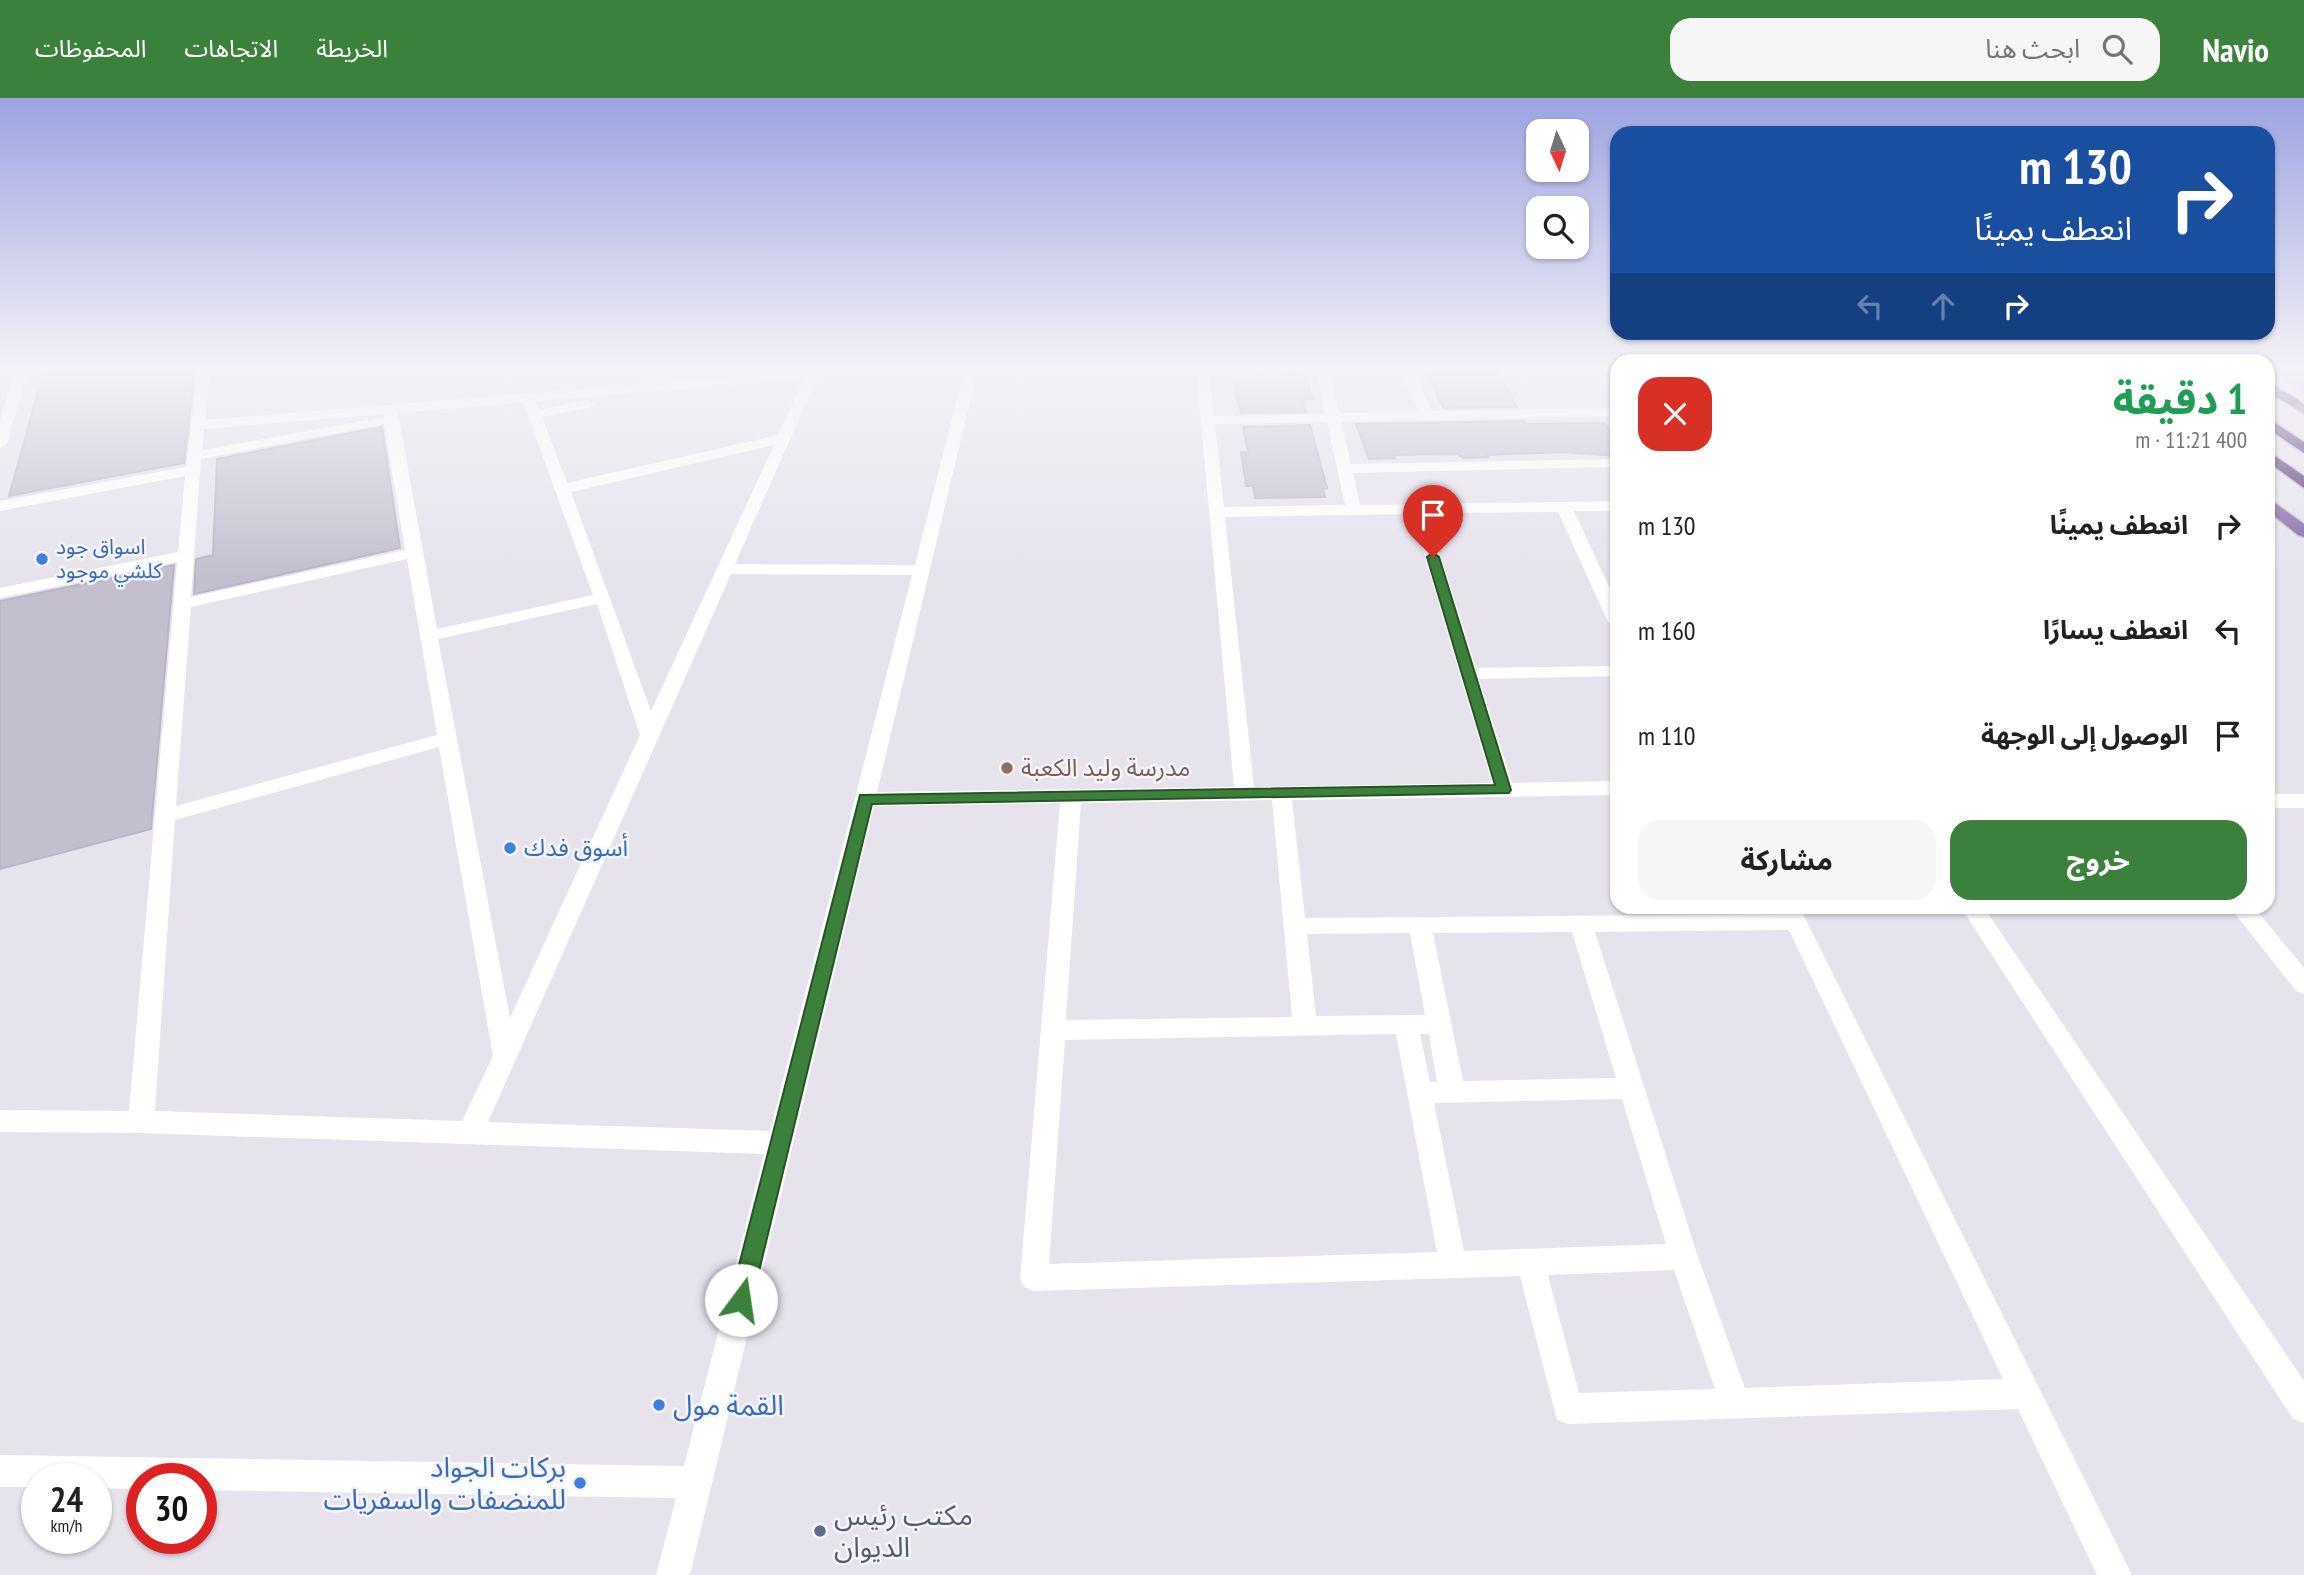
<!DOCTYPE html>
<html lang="ar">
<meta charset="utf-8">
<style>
:root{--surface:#fff;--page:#f6f6f6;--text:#202124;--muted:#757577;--accent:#3c813b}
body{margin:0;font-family:"PT Sans Narrow","Noto Sans Arabic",sans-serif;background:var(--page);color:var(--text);direction:rtl;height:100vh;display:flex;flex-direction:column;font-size:26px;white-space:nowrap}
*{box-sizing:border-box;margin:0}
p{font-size:23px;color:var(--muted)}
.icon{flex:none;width:38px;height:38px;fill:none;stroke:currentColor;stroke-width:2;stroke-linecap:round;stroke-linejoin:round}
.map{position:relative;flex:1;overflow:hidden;direction:ltr}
.side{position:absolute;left:1610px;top:256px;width:665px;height:560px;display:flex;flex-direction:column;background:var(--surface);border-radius:21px;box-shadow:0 2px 5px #0004;direction:rtl}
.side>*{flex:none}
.banner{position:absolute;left:1610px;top:28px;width:665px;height:214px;border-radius:21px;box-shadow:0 2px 5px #0004;direction:rtl;background:#1a4fa0;color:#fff;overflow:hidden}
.needle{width:46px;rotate:176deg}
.buttons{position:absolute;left:1526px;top:21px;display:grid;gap:14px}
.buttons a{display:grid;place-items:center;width:63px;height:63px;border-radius:14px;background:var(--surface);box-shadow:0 2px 5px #0004;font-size:35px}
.speed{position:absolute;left:21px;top:1365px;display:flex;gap:14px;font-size:35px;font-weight:700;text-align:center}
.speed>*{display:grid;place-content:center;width:91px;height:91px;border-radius:50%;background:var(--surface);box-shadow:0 2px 5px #0004;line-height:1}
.speed small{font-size:18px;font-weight:400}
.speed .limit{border:10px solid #d22;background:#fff;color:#111}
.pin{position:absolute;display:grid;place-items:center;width:60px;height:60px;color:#fff;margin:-72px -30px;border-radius:50% 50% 50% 0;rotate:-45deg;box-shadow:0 0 7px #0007}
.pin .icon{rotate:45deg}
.me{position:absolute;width:77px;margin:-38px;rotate:14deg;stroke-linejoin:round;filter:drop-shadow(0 0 5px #0008)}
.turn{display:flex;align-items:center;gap:24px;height:147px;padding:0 28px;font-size:32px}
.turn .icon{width:91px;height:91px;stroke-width:2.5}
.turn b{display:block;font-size:49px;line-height:60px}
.lanes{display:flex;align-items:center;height:66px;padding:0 28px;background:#0003;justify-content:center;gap:35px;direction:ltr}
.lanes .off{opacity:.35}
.round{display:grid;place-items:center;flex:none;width:74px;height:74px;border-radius:21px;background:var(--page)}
.overview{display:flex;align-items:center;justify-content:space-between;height:119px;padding:0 28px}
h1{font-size:42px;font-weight:700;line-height:52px;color:#1e9e55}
.cta{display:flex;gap:14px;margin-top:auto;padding:14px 28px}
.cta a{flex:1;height:80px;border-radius:21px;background:var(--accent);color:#fff;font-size:28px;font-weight:700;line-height:80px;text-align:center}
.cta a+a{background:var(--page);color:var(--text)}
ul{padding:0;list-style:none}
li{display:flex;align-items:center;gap:21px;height:105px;padding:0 28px}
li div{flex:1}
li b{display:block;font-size:26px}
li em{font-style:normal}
header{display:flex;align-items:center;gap:42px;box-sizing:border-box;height:98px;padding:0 35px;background:var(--accent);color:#fff}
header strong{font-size:33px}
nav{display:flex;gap:38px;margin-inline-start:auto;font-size:24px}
.search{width:490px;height:63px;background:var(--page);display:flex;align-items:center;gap:18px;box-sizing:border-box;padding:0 24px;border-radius:21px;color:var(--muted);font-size:26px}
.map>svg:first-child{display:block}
.green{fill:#bbbcdf}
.building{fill:#c4bfce;stroke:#bab5c7;stroke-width:2}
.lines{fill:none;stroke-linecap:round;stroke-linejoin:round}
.major-casing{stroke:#c5c1c9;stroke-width:3}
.highway-casing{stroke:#c5c1c9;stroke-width:3}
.minor{fill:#fff;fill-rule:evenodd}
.major{fill:#8266a4;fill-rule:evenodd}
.highway{fill:#4d2d6d;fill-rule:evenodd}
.route{fill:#3c813b;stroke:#275426;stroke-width:2}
.shop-dot{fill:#3f7fe0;stroke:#f5f4f9;stroke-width:2.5}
.education-dot{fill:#8d6e63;stroke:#f5f4f9;stroke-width:2.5}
.service-dot{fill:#5c6f8a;stroke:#f5f4f9;stroke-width:2.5}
.labels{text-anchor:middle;stroke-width:5;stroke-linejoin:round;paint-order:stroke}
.far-shop-label{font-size:21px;fill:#366cbe;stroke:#f5f4f9;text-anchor:start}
.education-label{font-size:24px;fill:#785e54;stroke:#f5f4f9;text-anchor:start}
.shop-label{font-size:24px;fill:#366cbe;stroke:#f5f4f9;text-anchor:start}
.near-shop-label{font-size:28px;fill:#366cbe;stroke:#f5f4f9;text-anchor:start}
.near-service-label{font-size:28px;fill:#4e5e75;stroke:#f5f4f9;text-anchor:start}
</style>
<header>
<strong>Navio</strong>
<div class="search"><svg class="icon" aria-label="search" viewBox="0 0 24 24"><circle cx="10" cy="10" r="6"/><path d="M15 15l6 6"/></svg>ابحث هنا</div>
<nav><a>الخريطة</a><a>الاتجاهات</a><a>المحفوظات</a></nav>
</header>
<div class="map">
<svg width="2304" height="1477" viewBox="0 0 2304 1477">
<rect width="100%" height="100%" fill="#e6e3ed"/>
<path class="green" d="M2268,269H2304V297L2268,272Z"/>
<path class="building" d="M45,269H195L184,365L9,398Z
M1428,269H1495L1517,309L1443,310L1425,271Z
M1298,276L1305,278L1313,301L1303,302L1306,314L1241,315L1232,279Z
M1524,323L1526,326L1605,325L1617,344V358L1564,354L1487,357L1488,359L1463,360L1457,356L1394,357L1395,360L1369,361L1356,326Z
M1310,327L1327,390L1323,391L1325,399L1255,400L1253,388H1246L1241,354H1248L1243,329Z
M382,329L400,450L194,496L196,461L213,457L217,361Z
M174,467L151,731L0,771V503Z"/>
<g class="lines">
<defs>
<path id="major" d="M2268,283L2304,306V316L2268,293Z
M2268,400L2304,426V439L2298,437L2268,413Z"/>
<path id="highway" d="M2268,285L2298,301L2300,304L2293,308L2268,295Z
M2268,320L2304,344V355L2268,331Z
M2268,353L2304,378V390L2268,364Z"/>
</defs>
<use href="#major" class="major-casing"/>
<use href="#highway" class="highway-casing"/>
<path class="minor" d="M15,269H29L7,346L0,350V322Z
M198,269H211L205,322L808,272L810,269H822L735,466L915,467L965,269H978L877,694L1234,689L1196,269H1209L1214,318L1325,316L1316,269H1329L1339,315L1418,314L1399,269H1411L1432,313L1617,310V318L1341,324L1351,366L1617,361V369L1353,375L1360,407L1617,403V413H1574L1617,506V529L1608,524L1558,414L1427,415L1476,570L1617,568V578L1479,581L1512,685L1617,683V697L1292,702L1305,820L1781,816L1777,808H1799L2132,1477H2097L2018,1311L1568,1326L1557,1322L1520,1178L1034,1193L1024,1189L1020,1180L1060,705L874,708L690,1477H656L676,1400L201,1392V1381H142V1391L96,1390V1381H37V1389H0V1357L684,1368L764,1056L141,1035L0,1034V1012L129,1013L177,464L0,500V490L178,454L185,378L0,413V403L186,369ZM804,281L778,337L567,385L542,319L592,309L594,306L587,302L539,312L536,303ZM523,304L593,497L437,531L398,315ZM384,316L383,321L378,320L202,352L204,331ZM1327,324L1345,407L1224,409L1215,326ZM384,326L405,452L191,499L201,361ZM774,347L651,613L571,394ZM1412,416L1492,685L1254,689L1225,419ZM407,461L437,637L176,708L191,509ZM731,476L912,477L770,1033L488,1024ZM597,506L640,637L510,920L438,541ZM439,649L493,958L462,1023L155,1013L175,722ZM1272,702L1292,919L1066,922L1081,705ZM1789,832L2003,1281L1745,1290L1698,1159L1595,834ZM1572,834L1616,980L1463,983L1433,835ZM1410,835L1425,917L1316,918L1307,836ZM1396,936L1437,1154L1049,1166L1065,942ZM1420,936H1429L1437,984H1430ZM1622,1001L1666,1146L1464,1153L1434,1005ZM1674,1172L1715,1291L1579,1295L1548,1177Z
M2268,696H2304V710H2268Z
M1960,808H1983L2304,1283V1325L2293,1321Z
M2229,808H2253L2304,870V896L2296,893Z"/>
<use href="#major" class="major"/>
<use href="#highway" class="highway"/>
</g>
<linearGradient id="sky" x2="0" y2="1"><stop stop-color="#9ca3e0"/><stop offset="0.57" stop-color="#f4f2f7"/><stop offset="1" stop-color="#f4f2f7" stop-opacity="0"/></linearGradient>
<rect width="2304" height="476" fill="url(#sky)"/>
<path class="route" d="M1433,455L1439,459L1511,692L1509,695L872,706L752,1202L749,1209L741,1212L734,1209L730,1202L860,697L1495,687L1427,459Z"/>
<g class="shop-dot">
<circle cx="42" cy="461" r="7"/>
<circle cx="510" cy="750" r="7"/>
<circle cx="659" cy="1307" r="7"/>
<circle cx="580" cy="1385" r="7"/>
</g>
<circle class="education-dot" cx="1007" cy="670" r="7"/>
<circle class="service-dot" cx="820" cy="1433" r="7"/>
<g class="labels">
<g class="far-shop-label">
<text x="56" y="456">اسواق جود<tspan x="56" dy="24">كلشي موجود</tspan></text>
</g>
<g class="education-label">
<text x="1021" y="678">مدرسة وليد الكعبة</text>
</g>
<g class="shop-label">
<text x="524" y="758">أسوق فدك</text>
</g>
<g class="near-shop-label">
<text x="673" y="1317">القمة مول</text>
<text x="566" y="1379" text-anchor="end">بركات الجواد<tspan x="566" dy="32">للمنضفات والسفريات</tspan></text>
</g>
<g class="near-service-label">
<text x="834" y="1427">مكتب رئيس<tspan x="834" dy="32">الديوان</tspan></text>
</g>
</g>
</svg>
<div class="buttons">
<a><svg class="needle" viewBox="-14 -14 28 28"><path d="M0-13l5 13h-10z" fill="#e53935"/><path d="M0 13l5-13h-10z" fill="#757577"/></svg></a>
<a><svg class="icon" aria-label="search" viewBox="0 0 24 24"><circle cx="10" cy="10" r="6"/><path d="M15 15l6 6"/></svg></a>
</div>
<div class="speed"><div>24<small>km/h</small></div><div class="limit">30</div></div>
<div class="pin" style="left:1433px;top:459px;background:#d93025"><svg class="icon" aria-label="arrive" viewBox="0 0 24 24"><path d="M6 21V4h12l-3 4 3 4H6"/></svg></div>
<svg class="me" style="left:741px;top:1202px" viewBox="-20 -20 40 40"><circle r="19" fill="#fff"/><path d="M0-13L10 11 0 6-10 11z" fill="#3c813b"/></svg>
<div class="banner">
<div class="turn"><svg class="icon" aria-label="right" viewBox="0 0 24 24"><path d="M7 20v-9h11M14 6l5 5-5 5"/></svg><div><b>130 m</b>انعطف يمينًا</div></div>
<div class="lanes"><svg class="icon off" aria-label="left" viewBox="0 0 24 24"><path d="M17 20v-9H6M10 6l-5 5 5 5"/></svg><svg class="icon off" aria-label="ahead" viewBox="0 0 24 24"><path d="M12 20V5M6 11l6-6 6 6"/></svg><svg class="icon" aria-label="right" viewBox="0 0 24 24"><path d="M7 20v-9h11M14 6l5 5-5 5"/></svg></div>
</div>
<section class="side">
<div class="overview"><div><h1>1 دقيقة</h1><p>400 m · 11:21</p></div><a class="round" style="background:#d93025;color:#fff"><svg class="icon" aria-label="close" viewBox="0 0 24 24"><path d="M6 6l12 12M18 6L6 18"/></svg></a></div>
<ul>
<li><svg class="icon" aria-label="right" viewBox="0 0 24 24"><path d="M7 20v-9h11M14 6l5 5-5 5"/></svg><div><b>انعطف يمينًا</b></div><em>130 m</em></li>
<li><svg class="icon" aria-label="left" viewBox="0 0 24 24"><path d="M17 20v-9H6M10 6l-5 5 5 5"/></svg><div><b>انعطف يسارًا</b></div><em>160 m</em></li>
<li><svg class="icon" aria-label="arrive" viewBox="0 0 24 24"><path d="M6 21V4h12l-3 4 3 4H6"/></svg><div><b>الوصول إلى الوجهة</b></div><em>110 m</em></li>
</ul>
<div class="cta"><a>خروج</a><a>مشاركة</a></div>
</section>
</div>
